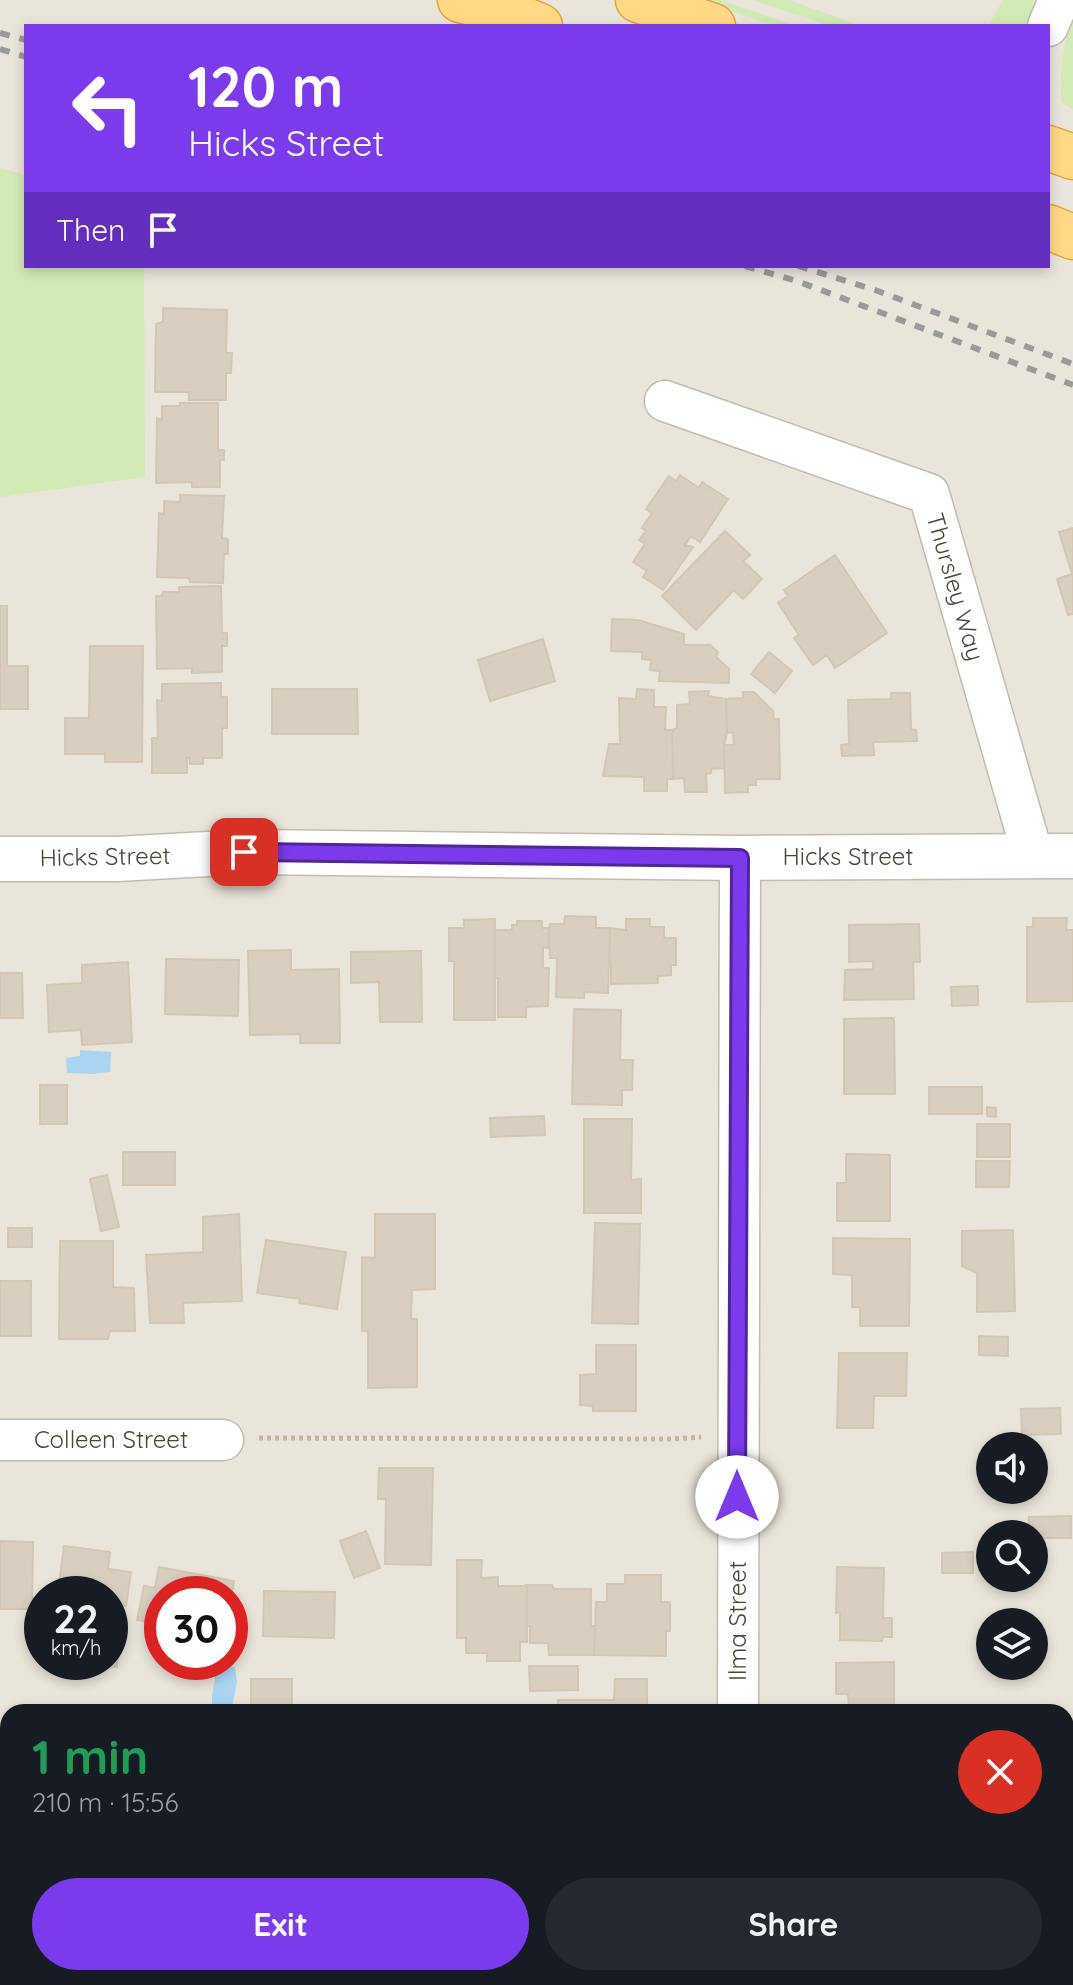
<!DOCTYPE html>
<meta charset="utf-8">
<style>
:root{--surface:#171b24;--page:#242831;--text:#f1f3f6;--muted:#9ea1a6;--accent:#7c3aed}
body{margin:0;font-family:Quicksand,sans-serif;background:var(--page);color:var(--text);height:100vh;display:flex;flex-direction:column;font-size:30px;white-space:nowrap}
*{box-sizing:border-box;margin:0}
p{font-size:26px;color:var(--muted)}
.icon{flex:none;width:44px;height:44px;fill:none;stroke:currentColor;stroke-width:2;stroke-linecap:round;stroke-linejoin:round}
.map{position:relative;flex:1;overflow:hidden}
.panel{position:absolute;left:0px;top:1704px;width:1074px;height:282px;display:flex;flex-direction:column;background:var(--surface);border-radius:24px 24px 0 0;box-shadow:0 4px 12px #0003}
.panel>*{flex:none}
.hud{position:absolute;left:24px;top:24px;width:1026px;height:244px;border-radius:0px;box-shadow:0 4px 12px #0003;background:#7c3aed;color:#fff;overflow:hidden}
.tools{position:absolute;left:976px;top:1432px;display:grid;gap:16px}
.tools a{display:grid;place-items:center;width:72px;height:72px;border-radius:50%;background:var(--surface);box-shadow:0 4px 12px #0003;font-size:40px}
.speed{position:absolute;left:24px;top:1576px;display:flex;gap:16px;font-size:40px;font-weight:700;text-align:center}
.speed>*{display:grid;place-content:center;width:104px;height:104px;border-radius:50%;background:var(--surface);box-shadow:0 4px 12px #0003;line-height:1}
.speed small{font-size:20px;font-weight:400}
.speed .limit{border:12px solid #d22;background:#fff;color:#111}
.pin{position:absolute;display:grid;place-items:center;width:68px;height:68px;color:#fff;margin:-34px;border-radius:16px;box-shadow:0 4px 12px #0006}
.me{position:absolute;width:88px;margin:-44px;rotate:0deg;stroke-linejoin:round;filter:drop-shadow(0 0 6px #0008)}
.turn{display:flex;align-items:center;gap:28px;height:168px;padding:0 32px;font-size:36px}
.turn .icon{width:104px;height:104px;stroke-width:2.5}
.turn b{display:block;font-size:56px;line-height:68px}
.then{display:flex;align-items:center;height:76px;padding:0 32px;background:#0003;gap:16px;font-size:30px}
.round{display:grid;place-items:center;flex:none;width:84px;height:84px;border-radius:42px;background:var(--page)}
.overview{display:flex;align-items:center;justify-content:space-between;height:136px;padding:0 32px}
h1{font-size:48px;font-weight:700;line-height:60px;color:#1e9e55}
.action{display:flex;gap:16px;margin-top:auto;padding:16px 32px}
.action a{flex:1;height:92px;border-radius:48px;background:var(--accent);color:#fff;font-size:32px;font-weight:700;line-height:92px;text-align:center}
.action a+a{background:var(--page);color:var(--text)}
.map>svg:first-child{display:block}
.residential{fill:#eae5da;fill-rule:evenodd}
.green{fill:#d2eab5}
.water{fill:#a9d4f2}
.building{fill:#d8cfc1;stroke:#d3c7b4;stroke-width:2}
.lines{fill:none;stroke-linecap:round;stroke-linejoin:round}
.minor-casing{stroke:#c2bbae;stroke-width:43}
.tertiary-casing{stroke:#c2bbae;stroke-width:47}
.trunk-casing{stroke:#e0a43c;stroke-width:47}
.path{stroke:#c4b79f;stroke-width:5;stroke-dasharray:4 4;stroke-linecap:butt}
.minor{stroke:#fff;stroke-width:40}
.tertiary{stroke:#fff;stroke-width:44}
.trunk{stroke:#ffd985;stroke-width:44}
.rail{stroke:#9a9a9a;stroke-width:6;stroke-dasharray:10 10;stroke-linecap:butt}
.route-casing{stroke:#51269a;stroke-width:20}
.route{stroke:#7c3aed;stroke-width:14}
.labels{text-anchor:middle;stroke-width:6;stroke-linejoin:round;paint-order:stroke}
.street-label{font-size:24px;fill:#4b4439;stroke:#fff}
</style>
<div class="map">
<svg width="1073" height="1985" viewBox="0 0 1073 1985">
<rect width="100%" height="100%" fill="#f6f3ec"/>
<path class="residential" d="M0,0H1073V1985H0ZM26,26H1048V266H26ZM990,1446H1034V1490H990ZM990,1534H1034V1578H990ZM42,1594H110V1662H42ZM162,1594H230V1662H162ZM990,1622H1034V1666H990ZM8,1712H1066V1978H8Z"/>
<path class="green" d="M699,0H720L796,26H774Z
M753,0H789L861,26H830Z
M1003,0H1034L1039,7L1032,26H988Z
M1073,21V110L1061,102C1061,70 1060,50 1073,21Z
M0,168L26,175V266H144L145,477L0,497Z"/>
<path class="water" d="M80,1050L111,1052L110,1072L92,1074L67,1073L66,1058L80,1056Z
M217,1662L220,1666L235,1667L237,1682L231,1712L212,1709V1696L215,1678L212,1675L214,1665Z"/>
<path class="building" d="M163,308L227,310L226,353H232L231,373H226V400H189V392H155L156,324L163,322Z
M180,403H218V450H224V460H220V487H192V482L156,483L157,418L162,420V406H180Z
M680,475L699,488L702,482L728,499L700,542L691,536L685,545L693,547L663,590L643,577L647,571L633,562L645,544L639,540L646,531L642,528L652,513L646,509L669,476L676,481Z
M180,495L224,496L222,538L228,539V554H224L223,583L190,582L189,578L157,577L159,513L164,514V501L180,502Z
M1073,528V614L1068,615L1057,579L1072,574L1059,532Z
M725,531L750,555L743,561L762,579L743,599L734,590L696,630L662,596Z
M835,555L887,633L835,668L827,655L813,665L794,638L799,635L778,603L788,596L784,590Z
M221,586L222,633H227V646H222V672L192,673V668L157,669L156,596H162L163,592H179V587Z
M0,606H7V666H28V709H0Z
M612,619L638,620L684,634V645H710L718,652L716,657L729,669V683L659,681L660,671L650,670L651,660L642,659V652L611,651Z
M543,639L555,681L490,701L478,660Z
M90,646H143L142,762H105V754H65V718H89Z
M769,652L792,671L775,693L751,674Z
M221,683V697H227V728H222V758H203V764H190V758H187V773H152V738H158L157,700L162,701V684Z
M272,689H357L358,734H272Z
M637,689L654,690V707H666L665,730H672L673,779H667V791H644V777L603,776L609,744H620L619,698L636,699Z
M709,691L708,696L726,699L727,733L724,745V768L711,769V773L706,774L707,792H685L684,778L673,779L672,730L677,728V705L690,704L689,692Z
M743,692H754L773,711L774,719H779L780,779H756V785H748V792L725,793L724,745H734L733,732L727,733L726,699L743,698Z
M891,693H910L911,729L916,730L917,741L873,742L874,755L842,756L841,745L849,744L848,700L891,699Z
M565,916L596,917V928H610L608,993L584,992V998L556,997L557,958H550L549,928L550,924H564Z
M1033,918H1067L1066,930H1073V1001L1027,1002V927H1033Z
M495,919V1020H454V961H449V928H464V920Z
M626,919H650V927H664V938H676V965H671V975L658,976V983L611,984V963H609L610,928L626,930Z
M517,921H542V928H549V948L543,947V968H549L548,1006L526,1007V1017H498V978H495V930H512V925H517Z
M919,924L920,962H913L914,999L844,1000L845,970L873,969V961L849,962V925Z
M291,950V970L339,969L340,1043H300V1034L250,1035L248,951Z
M421,951L422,1022H380L379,982L351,983V952Z
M166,959L239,960L238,1016L165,1014Z
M128,962L132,1042L82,1045L81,1030L49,1032L47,985L82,983V965Z
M0,973H22L23,1018H0Z
M978,986V1005L952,1006L951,987Z
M574,1009L621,1010L620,1060H633L632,1090H622V1105L572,1104Z
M894,1018L895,1094H844V1019Z
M40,1085H67V1124H40Z
M929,1087H982V1114H929Z
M987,1107L996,1108V1117L987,1116Z
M544,1116L545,1135L491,1137L490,1118Z
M584,1119H632L631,1180L641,1179V1213H584Z
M977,1124H1010V1157H977Z
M123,1152H175V1185H123Z
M846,1154L890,1155V1221H837V1183H846Z
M976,1161H1010L1009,1187H976Z
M107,1175L119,1227L101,1231L90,1179Z
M239,1214L242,1301L183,1303L184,1323H150L146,1255L203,1252V1217Z
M375,1214H435V1289L412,1290L411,1319H417V1387L368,1388V1331H362V1257L375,1258Z
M595,1223L640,1224L638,1324L592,1323Z
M8,1228H32V1247H8Z
M1013,1230L1015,1311L977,1312V1273L962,1266V1231Z
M833,1238L910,1239L909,1326H860V1307H852V1275L833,1274Z
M266,1240L346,1252L337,1309L299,1303L300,1299L257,1293Z
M60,1241H113V1287L134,1288L135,1331H110L108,1339H59Z
M0,1281H31V1336H0Z
M979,1336L1008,1337V1356L979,1355Z
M596,1345H636V1411H593V1406L580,1405V1375L596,1374Z
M839,1353H907L906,1396H874L873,1428H837Z
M1060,1408L1061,1434L1022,1435L1021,1409Z
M379,1468H433L431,1565L385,1564L386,1499H378Z
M1071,1516V1538H1034V1534H1029V1517Z
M366,1531L380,1568L354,1578L340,1541Z
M0,1541L33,1542L32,1609H0Z
M64,1546L110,1552L108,1569L131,1572L126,1606L110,1605V1594H58Z
M973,1552V1573H942V1553Z
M457,1560H482L481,1578L498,1577V1586H527V1642H520V1661H487V1653H466V1638H457Z
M159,1567L234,1581L230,1603V1594H162V1637L154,1636L156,1623L137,1620L144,1586L155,1588Z
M837,1567L884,1568L883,1618H892V1637H883L882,1641L840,1640V1612L836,1613Z
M625,1575H661V1602H670V1631H666V1656L594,1655L596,1602H607V1584H625Z
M525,1585H552L554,1589H591V1626H595L594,1655H549L548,1643H530V1626H527V1586Z
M264,1591L335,1592L334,1638L263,1636Z
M110,1633L120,1634L117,1667L98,1665L99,1662H110Z
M894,1662V1712H849L848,1694H836V1663Z
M529,1666H578V1690L530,1691Z
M999,1666H1015V1677L999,1678Z
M251,1679H292V1712H251Z
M615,1679H647V1712H558V1700H614Z
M0,1825H8V1930H0Z
M1067,1918L1073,1942L1066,1944V1919Z"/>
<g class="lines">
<defs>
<path id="minor" d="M1048,26L1059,0
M665,401L929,494L1033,856
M0,1440H223
M738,1712L740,858
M740,1978V1985"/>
<path id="tertiary" d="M0,859H117L244,852L740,858L1073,856"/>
<path id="trunk" d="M460,0L503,11L540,26
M638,0L713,26
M1048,148L1073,157
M1048,227L1073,237"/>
</defs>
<use href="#minor" class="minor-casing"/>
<use href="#tertiary" class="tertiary-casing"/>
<use href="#trunk" class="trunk-casing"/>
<path class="path" d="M259,1438L671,1439L701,1437"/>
<use href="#minor" class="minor"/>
<use href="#tertiary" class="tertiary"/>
<use href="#trunk" class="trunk"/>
<path class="rail" d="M0,33L26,40
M0,49L26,57
M745,266L797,281L1073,385
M798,266L875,290L1073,364"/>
</g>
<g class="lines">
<defs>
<path id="route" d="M244,852L740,858L737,1497"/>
</defs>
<use href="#route" class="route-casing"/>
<use href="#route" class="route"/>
</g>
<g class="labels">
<g class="street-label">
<text transform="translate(955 587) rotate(74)" y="8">Thursley Way</text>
<text transform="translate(105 857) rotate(-1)" y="8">Hicks Street</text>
<text x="848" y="865">Hicks Street</text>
<text x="111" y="1448">Colleen Street</text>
<text transform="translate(738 1621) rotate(-90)" y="8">Ilma Street</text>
</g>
</g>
</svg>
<div class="tools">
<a><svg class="icon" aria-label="sound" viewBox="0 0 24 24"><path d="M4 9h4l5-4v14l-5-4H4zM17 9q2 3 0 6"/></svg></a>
<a><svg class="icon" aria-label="search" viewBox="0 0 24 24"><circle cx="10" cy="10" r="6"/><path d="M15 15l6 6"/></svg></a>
<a><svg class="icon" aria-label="layers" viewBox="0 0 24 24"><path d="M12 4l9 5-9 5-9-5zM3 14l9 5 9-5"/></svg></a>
</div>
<div class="speed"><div>22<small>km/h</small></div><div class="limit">30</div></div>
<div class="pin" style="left:244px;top:852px;background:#d93025"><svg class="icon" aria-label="arrive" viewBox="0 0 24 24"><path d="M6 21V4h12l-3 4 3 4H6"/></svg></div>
<svg class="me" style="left:737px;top:1497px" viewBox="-20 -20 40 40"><circle r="19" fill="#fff"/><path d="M0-13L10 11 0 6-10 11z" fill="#7c3aed"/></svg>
<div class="hud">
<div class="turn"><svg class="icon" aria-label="left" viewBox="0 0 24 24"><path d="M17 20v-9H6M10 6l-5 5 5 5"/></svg><div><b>120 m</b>Hicks Street</div></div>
<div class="then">Then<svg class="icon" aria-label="arrive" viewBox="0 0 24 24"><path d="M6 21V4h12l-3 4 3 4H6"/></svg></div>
</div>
<section class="panel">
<div class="overview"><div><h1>1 min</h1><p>210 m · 15:56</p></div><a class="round" style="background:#d93025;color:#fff"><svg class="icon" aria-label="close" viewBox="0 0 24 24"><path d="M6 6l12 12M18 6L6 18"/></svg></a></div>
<div class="action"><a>Exit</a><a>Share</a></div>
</section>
</div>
